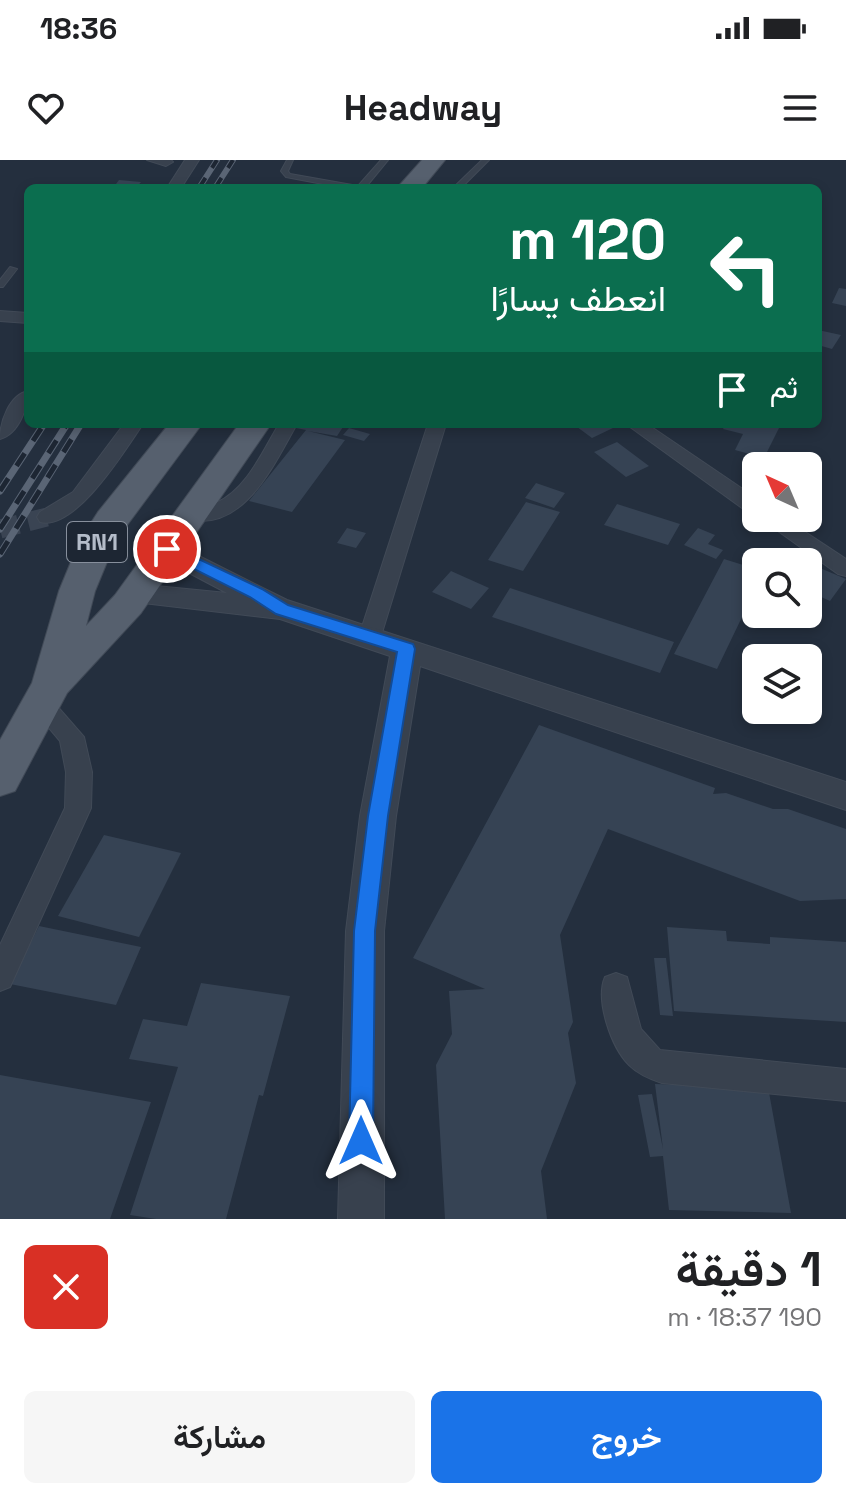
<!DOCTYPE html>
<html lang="ar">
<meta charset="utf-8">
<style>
:root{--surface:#fff;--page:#f6f6f6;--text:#202124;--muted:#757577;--accent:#1a73e8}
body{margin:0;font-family:"Space Grotesk",Vazirmatn,sans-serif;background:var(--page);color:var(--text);direction:rtl;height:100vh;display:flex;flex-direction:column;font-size:30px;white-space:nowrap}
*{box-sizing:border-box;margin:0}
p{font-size:26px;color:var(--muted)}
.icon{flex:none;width:44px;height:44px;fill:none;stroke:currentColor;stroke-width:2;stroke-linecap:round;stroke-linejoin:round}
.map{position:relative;height:1059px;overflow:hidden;direction:ltr}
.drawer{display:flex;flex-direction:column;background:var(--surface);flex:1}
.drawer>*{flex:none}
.banner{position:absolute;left:24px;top:24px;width:798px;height:244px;border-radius:12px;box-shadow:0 4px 12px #0003;direction:rtl;background:#0b6e4f;color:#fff;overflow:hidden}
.needle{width:52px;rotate:316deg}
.tools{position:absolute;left:742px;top:292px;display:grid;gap:16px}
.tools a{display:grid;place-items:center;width:80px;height:80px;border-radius:12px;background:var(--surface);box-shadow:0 4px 12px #0003;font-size:40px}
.pin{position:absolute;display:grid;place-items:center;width:68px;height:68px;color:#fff;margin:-34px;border:4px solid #fff;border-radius:50%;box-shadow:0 2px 8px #0007}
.me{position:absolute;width:88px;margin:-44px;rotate:0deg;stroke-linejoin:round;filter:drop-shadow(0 0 6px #0008)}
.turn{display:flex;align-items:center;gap:28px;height:168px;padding:0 24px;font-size:36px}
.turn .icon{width:104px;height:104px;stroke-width:2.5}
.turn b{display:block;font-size:56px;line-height:68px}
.then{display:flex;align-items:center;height:76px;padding:0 24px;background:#0003;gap:16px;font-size:30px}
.round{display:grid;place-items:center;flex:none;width:84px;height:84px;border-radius:12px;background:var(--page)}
.headline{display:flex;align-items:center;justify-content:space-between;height:136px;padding:0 24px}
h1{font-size:48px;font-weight:600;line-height:60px}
.cta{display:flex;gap:16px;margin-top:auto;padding:16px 24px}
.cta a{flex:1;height:92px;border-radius:12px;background:var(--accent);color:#fff;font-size:32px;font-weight:600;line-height:92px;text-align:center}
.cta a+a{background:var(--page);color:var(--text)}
.status{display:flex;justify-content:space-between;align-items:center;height:56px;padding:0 40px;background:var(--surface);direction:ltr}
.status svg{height:22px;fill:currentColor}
header{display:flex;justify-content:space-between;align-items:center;height:104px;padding:0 24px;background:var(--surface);font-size:36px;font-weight:600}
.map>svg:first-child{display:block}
.building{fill:#364354}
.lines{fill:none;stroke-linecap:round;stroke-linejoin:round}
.minor-tunnel{stroke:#3a4453;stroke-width:19;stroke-dasharray:19 10;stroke-linecap:butt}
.service-casing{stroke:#414a57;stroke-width:2}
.minor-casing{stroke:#414a57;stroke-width:2}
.tertiary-casing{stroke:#414a57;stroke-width:2}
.primary-casing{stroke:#414a57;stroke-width:2}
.service{fill:#38414e;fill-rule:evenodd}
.minor{fill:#38414e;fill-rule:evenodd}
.tertiary{fill:#38414e;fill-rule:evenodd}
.primary{fill:#56606e;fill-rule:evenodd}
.rail-far1-casing{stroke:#5a6575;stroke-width:6}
.rail-casing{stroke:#5a6575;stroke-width:7}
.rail-far1{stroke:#1d2633;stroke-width:4;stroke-dasharray:12;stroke-linecap:butt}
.rail{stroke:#1d2633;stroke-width:5;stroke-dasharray:15;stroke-linecap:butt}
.route{fill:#1a73e8;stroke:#114b97;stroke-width:2}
.labels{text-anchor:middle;stroke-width:8;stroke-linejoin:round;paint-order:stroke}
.shield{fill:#1d2633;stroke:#878f9c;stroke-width:2}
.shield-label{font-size:24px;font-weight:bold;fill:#b4bcc9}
</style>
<div class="status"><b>18:36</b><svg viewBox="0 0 49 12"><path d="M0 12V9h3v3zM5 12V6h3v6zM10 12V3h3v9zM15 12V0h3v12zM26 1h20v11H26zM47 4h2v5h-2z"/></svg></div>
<header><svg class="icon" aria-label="menu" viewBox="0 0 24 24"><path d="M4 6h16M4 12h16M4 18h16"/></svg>Headway<svg class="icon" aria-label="heart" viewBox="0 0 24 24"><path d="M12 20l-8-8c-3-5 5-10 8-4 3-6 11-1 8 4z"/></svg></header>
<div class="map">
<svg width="846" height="1059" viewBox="0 0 846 1059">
<rect width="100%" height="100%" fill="#242f3e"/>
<path class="building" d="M119,20L141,22L136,28H113Z
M839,128L846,129V146L832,143Z
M818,170L841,175L832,189L818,185Z
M299,264H345L337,276L308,271L345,280L292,352L249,341L306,270L296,268Z
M573,264H608L613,268L592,278Z
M726,264H781L764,298L735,290L743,274L723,269Z
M349,268L370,274L364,281L343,275Z
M617,282L649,306L626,317L594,292Z
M536,323L565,333L554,348L525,338Z
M526,342L560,352L523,411L488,400Z
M617,344L680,364L668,385L604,365Z
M347,368L366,373L356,388L337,383Z
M698,368L715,375L708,384L723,390L716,399L684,385Z
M724,399L756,409V428L717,509L674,494Z
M808,403L846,419L830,441L808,431Z
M451,411L489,428L471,449L432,432Z
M510,428L674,482L660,513L492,457Z
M539,565L715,628L713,634L726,633L773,649H788L846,669V739L800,741L608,669L560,775L573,862L568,873L576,923L541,1011L547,1059H445L436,905L452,874L449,831L485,829L413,798Z
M104,675L181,693L139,777L58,756Z
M39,766L141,787L116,845L10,824Z
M667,767L726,771L727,781L770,784V777L846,782V862L674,851Z
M654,798H666L673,856L660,855Z
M201,823L290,836L263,936L259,935L226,1059H156L130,1055L178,907L129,899L143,859L187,866Z
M0,915L151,942L110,1059H0Z
M655,924L768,927L791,1053L669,1050L663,996L650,997L638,935L652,934L663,989Z"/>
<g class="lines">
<path class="minor-tunnel" d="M0,369L47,357"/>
<defs>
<path id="service" d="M287,0H293L288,11L290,14L358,26L381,0H388L365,28H344L286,17L281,11Z
M482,0H489L461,28H453Z
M10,107L17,109L3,127H0V120Z"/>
<path id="minor" d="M147,0H171L173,2L166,6Z
M185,0H199L181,28H167Z
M0,151L28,153V163L0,161Z
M28,231C28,247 19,274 0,279C0,262 9,235 28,231Z
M124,264H143C125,290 76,371 40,362L37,357L40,352L73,332Z
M279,264H297C274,304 244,374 185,359L182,354L185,349C195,347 206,347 216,343C247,329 262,292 279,264Z
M428,264H446L381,476L378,482H362L359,476Z
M626,264H647L756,338V354L749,353Z
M760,358H784L846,399V416L838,414Z
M41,535L50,538L84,577L92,612L91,648L10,827L0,831V785L65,648L66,612L60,581L29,544L32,538Z
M616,813L627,817L641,869L660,890L846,909V941L662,923C650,919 638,914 629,905C611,887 595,840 605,817Z"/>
<path id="tertiary" d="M167,380L287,440L846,622V650L420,506L396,656L384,771V1059H338L346,771L360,656L390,496L280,459L126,441L121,434L126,427L136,424L227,433L157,396L153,389L157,382Z"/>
<path id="primary" d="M422,0H445L422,28H397Z
M169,264H202L116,380L95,431L86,466L115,435L239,264H271L141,453L67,533L15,631L0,636V580L32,523L59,431L80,380L98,352Z"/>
</defs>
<use href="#service" class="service-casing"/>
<use href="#minor" class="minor-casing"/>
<use href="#tertiary" class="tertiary-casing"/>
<use href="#primary" class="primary-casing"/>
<use href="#service" class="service"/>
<use href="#minor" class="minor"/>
<use href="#tertiary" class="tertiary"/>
<use href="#primary" class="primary"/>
<defs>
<path id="rail-far1" d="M199,28L217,0
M215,28L233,0"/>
<path id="rail" d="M0,331L44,264
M0,369L67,264
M0,394L81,264"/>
</defs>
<use href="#rail-far1" class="rail-far1-casing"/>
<use href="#rail" class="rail-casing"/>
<use href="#rail-far1" class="rail-far1"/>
<use href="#rail" class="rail"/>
</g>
<path class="route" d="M167,384L262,429L288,445L413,484L415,489L388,656L375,771L373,981L370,989L361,993L352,989L349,981L354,771L368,656L397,492L276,454L250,437L162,393V385Z"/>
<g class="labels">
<rect class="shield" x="67" y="362" width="60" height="40" rx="6"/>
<g class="shield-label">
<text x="97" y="390">RN1</text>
</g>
</g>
</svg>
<div class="tools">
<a><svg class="needle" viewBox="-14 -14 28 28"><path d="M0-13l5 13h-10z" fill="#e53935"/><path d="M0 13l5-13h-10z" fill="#757577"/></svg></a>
<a><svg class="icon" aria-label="search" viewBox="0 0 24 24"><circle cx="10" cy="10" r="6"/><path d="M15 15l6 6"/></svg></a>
<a><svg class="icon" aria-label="layers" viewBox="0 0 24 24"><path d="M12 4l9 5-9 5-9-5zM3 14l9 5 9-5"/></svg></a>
</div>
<div class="pin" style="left:167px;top:389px;background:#d93025"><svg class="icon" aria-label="arrive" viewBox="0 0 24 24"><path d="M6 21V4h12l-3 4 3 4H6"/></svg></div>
<svg class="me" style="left:361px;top:981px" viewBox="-20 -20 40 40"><path d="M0-17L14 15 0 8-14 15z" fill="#1a73e8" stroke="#fff" stroke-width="4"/></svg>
<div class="banner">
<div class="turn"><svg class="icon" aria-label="left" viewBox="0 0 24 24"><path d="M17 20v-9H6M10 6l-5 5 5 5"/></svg><div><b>120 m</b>انعطف يسارًا</div></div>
<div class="then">ثم<svg class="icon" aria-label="arrive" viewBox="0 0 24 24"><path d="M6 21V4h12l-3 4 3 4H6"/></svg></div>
</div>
</div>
<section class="drawer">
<div class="headline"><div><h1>1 دقيقة</h1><p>190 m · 18:37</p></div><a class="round" style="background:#d93025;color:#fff"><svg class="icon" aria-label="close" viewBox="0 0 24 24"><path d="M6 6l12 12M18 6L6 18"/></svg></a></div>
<div class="cta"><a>خروج</a><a>مشاركة</a></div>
</section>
